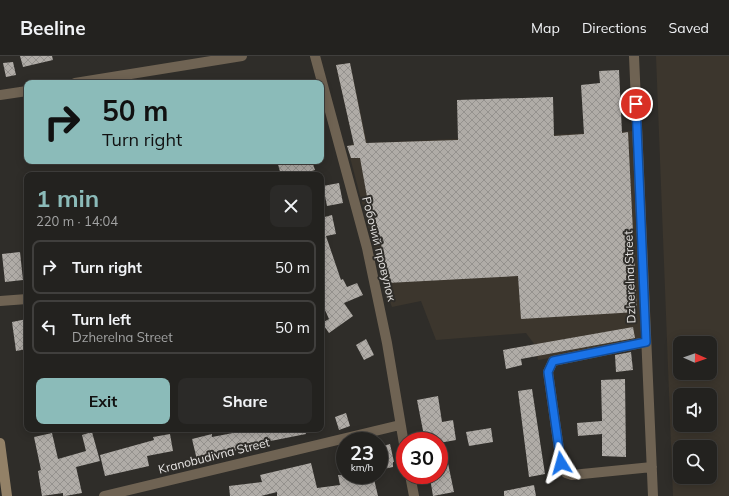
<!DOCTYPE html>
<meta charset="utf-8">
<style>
:root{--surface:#23221f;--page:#2b2a28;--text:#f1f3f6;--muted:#a3a4a4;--line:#403f3d;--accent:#8bbbb9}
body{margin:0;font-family:Mulish,sans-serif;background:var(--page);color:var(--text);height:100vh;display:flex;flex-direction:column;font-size:15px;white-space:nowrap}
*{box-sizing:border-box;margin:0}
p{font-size:13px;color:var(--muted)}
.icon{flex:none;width:22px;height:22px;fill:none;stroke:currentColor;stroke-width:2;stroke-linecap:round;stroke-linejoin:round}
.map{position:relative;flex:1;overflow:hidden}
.drawer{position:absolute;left:24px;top:116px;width:300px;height:260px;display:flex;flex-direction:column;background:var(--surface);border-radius:8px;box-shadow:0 2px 10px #0003,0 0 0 1px var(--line)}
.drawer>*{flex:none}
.hud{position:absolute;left:24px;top:24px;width:300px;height:84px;border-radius:8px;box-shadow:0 2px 10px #0003,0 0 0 1px var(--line);background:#8bbbb9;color:#111;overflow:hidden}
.needle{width:26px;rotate:92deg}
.buttons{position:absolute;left:673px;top:280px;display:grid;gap:8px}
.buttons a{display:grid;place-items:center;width:44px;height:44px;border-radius:8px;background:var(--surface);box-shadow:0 2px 10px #0003,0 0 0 1px var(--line);font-size:20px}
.speed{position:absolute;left:336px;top:376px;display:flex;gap:8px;font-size:20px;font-weight:700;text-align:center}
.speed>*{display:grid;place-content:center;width:52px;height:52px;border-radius:50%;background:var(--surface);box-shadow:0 2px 10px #0003,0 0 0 1px var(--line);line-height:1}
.speed small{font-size:10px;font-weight:400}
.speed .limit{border:6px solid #d22;background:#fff;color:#111}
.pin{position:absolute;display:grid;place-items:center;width:34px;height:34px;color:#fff;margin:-17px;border:2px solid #fff;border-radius:50%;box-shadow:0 1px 4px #0007}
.me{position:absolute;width:44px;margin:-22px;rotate:352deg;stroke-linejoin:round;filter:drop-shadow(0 0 3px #0008)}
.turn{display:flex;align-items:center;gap:14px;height:84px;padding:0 12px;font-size:18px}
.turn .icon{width:52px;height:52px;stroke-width:2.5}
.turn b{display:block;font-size:28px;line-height:34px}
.round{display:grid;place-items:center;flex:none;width:42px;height:42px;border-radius:8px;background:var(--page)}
.overview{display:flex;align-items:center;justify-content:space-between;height:68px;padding:0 12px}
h1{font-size:24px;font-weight:700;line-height:30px;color:var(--accent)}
.button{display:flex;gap:8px;margin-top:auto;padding:8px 12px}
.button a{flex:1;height:46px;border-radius:8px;background:var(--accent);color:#111;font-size:16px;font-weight:700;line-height:46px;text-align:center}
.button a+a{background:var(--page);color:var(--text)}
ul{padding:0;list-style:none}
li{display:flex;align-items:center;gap:12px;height:54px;margin:0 8px 6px;padding:0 4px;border:2px solid var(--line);border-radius:8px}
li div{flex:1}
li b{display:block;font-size:15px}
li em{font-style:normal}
header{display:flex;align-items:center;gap:24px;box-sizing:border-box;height:56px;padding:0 20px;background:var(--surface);border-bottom:1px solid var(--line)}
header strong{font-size:19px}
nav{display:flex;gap:22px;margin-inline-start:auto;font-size:14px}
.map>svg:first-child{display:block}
.built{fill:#3c362d;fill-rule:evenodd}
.building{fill:url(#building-cross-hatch)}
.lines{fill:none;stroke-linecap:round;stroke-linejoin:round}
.street{stroke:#6f6353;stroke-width:10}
.secondary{stroke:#938167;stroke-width:10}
.route-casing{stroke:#114b97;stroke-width:10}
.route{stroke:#1a73e8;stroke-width:7}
.labels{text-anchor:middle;stroke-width:4;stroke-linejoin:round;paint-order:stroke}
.street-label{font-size:12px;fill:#e4e2e0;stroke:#2f2d29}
</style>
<header>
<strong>Beeline</strong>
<nav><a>Map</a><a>Directions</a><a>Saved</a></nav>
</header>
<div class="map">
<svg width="729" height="440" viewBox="0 0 729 440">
<defs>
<pattern id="building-cross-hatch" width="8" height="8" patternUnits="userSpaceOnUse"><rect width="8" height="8" fill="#b0aca7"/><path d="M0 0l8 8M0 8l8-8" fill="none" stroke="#95928e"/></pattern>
</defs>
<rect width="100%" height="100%" fill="#2f2d29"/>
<path class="built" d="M656,0H729V440H673ZM680,287H710V317H680ZM680,339H710V369H680ZM680,391H710V421H680Z
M350,7L367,87L634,75L642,283L628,288L538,304L535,289L526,277L436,284L421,245L392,251L384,230L347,90L354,88L336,9Z"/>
<path class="building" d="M20,0H52L53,4L23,11Z
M13,6L16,19L6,21L3,7Z
M350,7L366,87L458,84L457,44L553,41L554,80L584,78L581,29L600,27L599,15L619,14L622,77L628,76L637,256L521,263L518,220L387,227L383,218L381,185H375L360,102H351L347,90L354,89L336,9Z
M277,105H312L315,114L298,119H281Z
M339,127L343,147L327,150L323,130Z
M332,159L336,178L326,180L341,224L343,223L347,231L357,227L363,239L344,247L353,260L329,277L322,267L329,263L321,245V162Z
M20,196L23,224L5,226L2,198Z
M27,263V293L16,295L12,266Z
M633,271L635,282L521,303L522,309L506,313L503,294Z
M366,283L374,299L364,304L356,289Z
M631,296L633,314L616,316L615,299Z
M625,323L626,401L602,400V378L578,380L577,367L602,365L601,324Z
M532,333L545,418L529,421L518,335Z
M438,340L442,366L453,364L456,384L439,387V385H425L417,344Z
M346,357L350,370L339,374L335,361Z
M491,372L493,386L469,390L466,376Z
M232,373H306V378L245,390V392L197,404L192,383L212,378V381L233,377Z
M92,376L100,405L76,411L82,437L65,440H63V437L42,440L38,415L41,414L34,381L52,377L58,403L86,395L82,379Z
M170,378L173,395L147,400L149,410L105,420L100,399L154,384L153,381Z
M390,388L394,406H393V411L379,414V391Z
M445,393L454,436L433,440L430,422L439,420V394Z
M311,407L317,432L340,429L338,419H373L378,440H277V436L261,440H230L229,430L262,426L260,419Z
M534,429L536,440H504V435Z"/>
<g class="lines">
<path class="street" d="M315,0L367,192L387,287L405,394
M634,0L653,440
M75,27L242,0
M0,39L27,35
M0,245L27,243
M646,286L553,305L548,316L561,407L566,417L572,419L652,411
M410,419L414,440
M104,440L400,369"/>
<path class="secondary" d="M0,387L7,440"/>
</g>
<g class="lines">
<defs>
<path id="route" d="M561,407L548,316L553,305L646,286L636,48"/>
</defs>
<use href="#route" class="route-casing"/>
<use href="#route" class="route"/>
</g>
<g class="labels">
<g class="street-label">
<text transform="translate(379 193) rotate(76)" y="4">Робочий провулок</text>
<text transform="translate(630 221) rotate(-92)" y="4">Dzherelna Street</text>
<text transform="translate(214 400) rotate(-14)" y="4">Kranobudivna Street</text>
</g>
</g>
</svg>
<div class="buttons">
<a><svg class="needle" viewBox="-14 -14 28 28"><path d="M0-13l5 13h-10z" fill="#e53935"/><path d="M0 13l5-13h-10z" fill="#a3a4a4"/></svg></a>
<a><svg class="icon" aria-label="sound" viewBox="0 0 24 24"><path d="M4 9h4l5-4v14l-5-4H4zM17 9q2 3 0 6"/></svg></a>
<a><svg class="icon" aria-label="search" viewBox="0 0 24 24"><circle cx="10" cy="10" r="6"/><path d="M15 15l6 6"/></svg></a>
</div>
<div class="speed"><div>23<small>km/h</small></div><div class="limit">30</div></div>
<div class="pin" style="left:636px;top:48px;background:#d93025"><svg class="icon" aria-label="arrive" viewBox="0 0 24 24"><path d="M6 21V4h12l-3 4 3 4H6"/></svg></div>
<svg class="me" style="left:561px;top:407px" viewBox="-20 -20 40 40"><path d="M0-17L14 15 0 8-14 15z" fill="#1a73e8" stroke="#fff" stroke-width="4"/></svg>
<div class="hud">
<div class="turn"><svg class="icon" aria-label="right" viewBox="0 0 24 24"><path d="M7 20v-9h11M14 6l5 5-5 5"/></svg><div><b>50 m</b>Turn right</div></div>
</div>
<section class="drawer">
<div class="overview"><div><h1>1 min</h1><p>220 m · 14:04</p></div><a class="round"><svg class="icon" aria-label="close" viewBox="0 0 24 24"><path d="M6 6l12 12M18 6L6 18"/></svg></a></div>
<ul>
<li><svg class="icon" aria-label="right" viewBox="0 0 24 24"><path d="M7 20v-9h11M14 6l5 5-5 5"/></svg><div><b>Turn right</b></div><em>50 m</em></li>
<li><svg class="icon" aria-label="left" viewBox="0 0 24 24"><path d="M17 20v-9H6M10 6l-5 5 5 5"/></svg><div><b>Turn left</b><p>Dzherelna Street</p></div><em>50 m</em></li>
</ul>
<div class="button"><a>Exit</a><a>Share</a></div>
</section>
</div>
